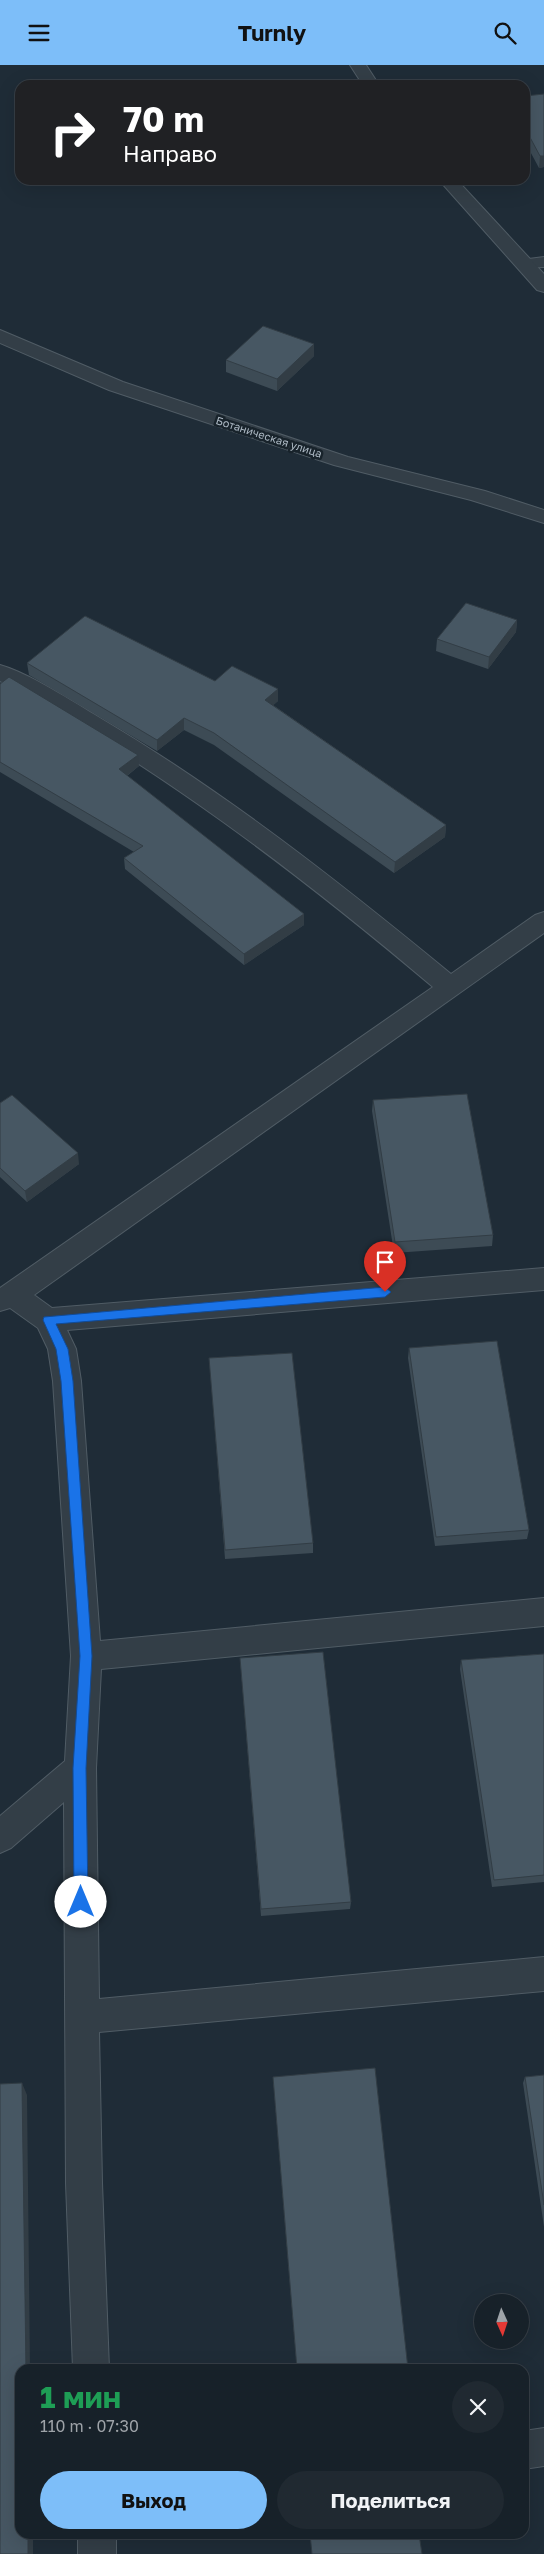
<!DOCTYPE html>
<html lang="ru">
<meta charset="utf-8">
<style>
:root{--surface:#172129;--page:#202931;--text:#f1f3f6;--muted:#9ea3a8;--line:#363e46;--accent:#7dbef9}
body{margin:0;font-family:"Golos Text",sans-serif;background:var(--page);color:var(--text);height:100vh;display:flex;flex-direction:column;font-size:19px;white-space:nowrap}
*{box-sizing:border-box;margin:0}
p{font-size:16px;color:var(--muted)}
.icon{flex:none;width:28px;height:28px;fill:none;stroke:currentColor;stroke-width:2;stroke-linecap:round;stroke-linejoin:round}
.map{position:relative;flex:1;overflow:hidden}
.panel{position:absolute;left:15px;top:2299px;width:514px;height:175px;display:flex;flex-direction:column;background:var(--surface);border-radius:15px;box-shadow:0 5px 20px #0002,0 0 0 1px var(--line)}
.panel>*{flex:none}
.banner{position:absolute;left:15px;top:15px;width:515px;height:105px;border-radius:15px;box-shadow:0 5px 20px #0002,0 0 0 1px var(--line);background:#202124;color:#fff;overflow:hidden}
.needle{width:32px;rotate:177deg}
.tools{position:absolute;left:474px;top:2229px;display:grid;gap:10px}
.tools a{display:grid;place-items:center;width:55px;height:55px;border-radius:50%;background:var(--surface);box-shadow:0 5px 20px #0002,0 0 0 1px var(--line);font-size:25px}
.pin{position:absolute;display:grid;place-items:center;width:42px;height:42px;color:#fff;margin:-51px -21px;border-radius:50% 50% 50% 0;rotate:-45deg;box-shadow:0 0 5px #0007}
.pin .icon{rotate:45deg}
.me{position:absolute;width:55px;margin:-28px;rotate:0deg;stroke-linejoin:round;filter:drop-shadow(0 0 4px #0008)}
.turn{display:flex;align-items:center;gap:18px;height:105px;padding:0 25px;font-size:22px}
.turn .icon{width:65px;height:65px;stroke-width:2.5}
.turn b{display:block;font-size:35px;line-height:42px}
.round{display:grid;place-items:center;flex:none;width:52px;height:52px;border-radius:26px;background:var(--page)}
.headline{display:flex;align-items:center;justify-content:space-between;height:85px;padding:0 25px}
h1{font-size:30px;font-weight:700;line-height:38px;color:#1e9e55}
.primary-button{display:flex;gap:10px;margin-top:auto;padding:10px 25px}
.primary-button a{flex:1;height:58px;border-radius:30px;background:var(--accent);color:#111;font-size:20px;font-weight:700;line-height:58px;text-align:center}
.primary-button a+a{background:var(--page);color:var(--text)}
header{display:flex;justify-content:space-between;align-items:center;height:65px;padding:0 25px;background:var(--accent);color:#111;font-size:22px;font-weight:700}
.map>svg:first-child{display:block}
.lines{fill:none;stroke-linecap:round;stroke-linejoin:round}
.lane-casing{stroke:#505c65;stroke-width:2}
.street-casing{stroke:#505c65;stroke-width:2}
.lane{fill:#333e47;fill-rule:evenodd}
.street{fill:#333e47;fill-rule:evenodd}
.wall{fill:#3d4b55}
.shaded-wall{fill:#323d45}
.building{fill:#475763;stroke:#323d45}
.route{fill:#1a73e8;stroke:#114b97}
.labels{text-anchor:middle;stroke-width:5;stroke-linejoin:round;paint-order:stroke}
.far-street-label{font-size:11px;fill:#adb9c4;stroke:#18232b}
</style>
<header><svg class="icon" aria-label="menu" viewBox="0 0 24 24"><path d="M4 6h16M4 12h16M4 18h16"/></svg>Turnly<svg class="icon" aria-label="search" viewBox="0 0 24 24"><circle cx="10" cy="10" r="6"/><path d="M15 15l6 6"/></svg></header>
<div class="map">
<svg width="544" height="2489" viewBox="0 0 544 2489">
<rect width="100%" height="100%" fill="#1f2c37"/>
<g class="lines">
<defs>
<path id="lane" d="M544,192V202L521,203L518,199L521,195Z"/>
<path id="street" d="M350,0H366L379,20H363Z
M439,115H457L544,209V227L537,225Z
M0,265L123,317L348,392L485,426L544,445V458L471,435L334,400L109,325L0,278Z
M0,600C29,608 73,637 100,653C225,727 339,817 451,909L535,850L544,847V868L34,1230L52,1243L544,1203V1225L67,1265L76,1284L81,1316L100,1576L544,1533V1561L101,1604L96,1703L99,1934L544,1892V1926L99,1967L102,2118L109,2304H73L66,2118L64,1737L11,1783L0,1788V1751L65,1696L71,1591L53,1316L48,1284L38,1263L10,1243L0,1246V1223L433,922C297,807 157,701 0,616Z
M544,2363V2401L524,2404V2366Z
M78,2469H116V2489H78Z"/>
</defs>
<use href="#lane" class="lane-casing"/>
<use href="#street" class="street-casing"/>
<use href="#lane" class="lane"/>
<use href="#street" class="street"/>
</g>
<path class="wall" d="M525,31L544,102L539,103L525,77Z
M314,291L277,326L226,307V295Z
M517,555L516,567L488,604L436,586L437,574Z
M27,598L278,624V636L273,640L446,760L445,772L394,808L214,680L184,665L157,686L29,610Z
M0,619L139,701L127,711L304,849V860L244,900L125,804L124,793L134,787L0,707Z
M373,1035L493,1170L492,1181L394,1188L372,1046Z
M0,1038L79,1099L27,1137L0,1112Z
M409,1283L529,1465L527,1474L435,1481L408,1293Z
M210,1303L313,1478V1488L225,1494Z
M544,1589V1817L492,1822L460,1604L461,1595Z
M240,1593L351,1837L350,1844L261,1851Z
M544,2010V2162L523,2018L525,2012Z
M273,2012L408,2304H297Z"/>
<path class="shaded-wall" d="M540,91H544V102L539,103Z
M314,279V291L277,326V314Z
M517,555L516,567L488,604L489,592Z
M278,624V636L266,647L265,635Z
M184,653V665L157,686V675Z
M138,690L139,701L120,716L119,704Z
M446,760L445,772L394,808L395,797Z
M304,849V860L244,900V889Z
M78,1088L79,1099L27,1137L25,1126Z
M22,2018L27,2030L30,2304H26Z
M28,2469H33V2489H28Z"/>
<path class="building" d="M544,29V91H540L525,63V31Z
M263,261L314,279L277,314L226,295Z
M466,538L517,555L489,592L437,574Z
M85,551L215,616L232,601L278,624L265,635L446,760L395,797L214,668L184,653L157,675L27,598Z
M9,612L138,690L119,704L304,849L244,889L124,793L143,781L0,697V619Z
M467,1029L493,1170L395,1177L373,1035Z
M12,1030L78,1088L25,1126L0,1103V1038Z
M497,1276L529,1465L436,1472L409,1283Z
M292,1288L313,1478L225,1485L209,1293Z
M323,1587L351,1837L261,1844L240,1593Z
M544,1589V1810L494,1815L461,1595Z
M375,2003L408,2304H297L273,2012Z
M544,2010V2140L525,2012Z
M22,2018L26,2304H20V2469H28V2489H0V2019Z
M310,2469H419L422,2489H312Z"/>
<path class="route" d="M385,1222L391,1227L385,1232L56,1259L68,1284L73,1316L92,1591L86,1703L88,1837L86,1841L81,1843L76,1841L74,1837L73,1703L80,1591L61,1316L56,1284L43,1255L44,1252Z"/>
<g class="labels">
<g class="far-street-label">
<text transform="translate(269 372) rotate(18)" y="4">Ботаническая улица</text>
</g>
</g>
</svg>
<div class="tools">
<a><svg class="needle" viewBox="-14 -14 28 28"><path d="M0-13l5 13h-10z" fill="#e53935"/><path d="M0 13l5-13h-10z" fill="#9ea3a8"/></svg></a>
</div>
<div class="pin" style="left:385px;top:1227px;background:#d93025"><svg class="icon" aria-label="arrive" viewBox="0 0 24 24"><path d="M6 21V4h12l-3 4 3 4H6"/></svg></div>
<svg class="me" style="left:81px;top:1837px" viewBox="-20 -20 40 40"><circle r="19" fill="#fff"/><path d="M0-13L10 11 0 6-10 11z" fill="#1a73e8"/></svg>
<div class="banner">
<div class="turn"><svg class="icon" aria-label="right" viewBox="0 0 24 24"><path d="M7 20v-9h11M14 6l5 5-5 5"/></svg><div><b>70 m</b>Направо</div></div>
</div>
<section class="panel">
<div class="headline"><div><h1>1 мин</h1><p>110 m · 07:30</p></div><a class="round"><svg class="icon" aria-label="close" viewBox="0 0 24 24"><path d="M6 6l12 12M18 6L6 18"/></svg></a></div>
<div class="primary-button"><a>Выход</a><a>Поделиться</a></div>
</section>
</div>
